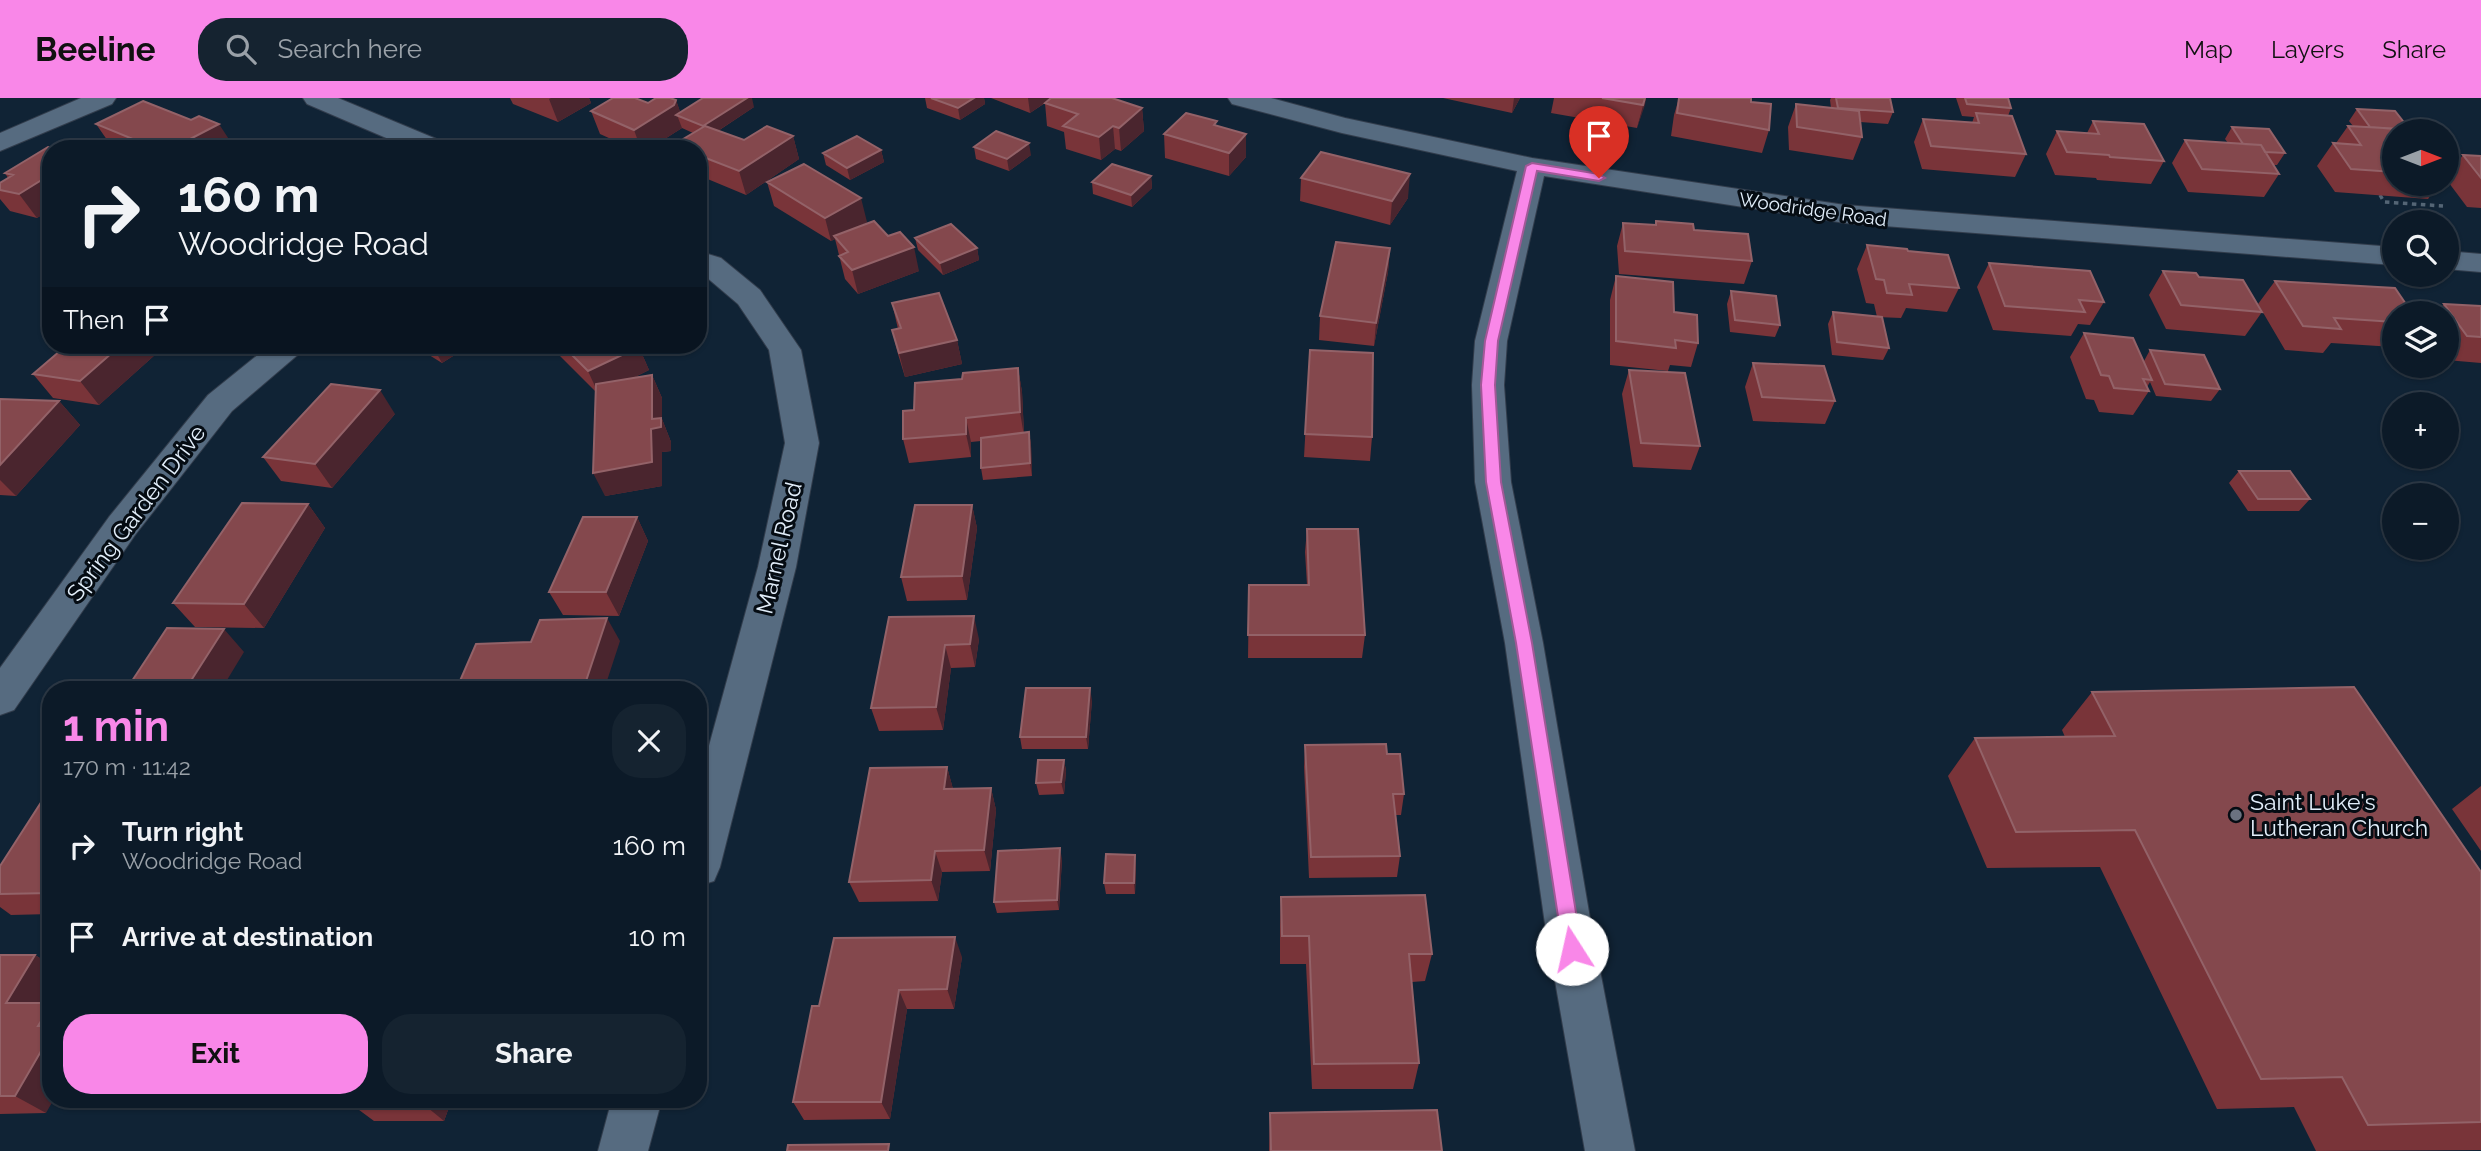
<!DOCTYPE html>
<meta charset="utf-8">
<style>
:root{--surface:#0c1a28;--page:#152330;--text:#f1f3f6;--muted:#9aa1a8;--line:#2c3845;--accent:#f987e8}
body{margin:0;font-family:Raleway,sans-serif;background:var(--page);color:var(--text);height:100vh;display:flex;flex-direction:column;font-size:26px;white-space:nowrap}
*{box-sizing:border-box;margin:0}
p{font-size:23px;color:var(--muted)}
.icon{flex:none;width:38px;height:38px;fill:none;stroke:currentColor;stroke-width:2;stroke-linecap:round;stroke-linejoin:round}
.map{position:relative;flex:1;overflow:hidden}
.sheet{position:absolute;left:42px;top:583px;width:665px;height:427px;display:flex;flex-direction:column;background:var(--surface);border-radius:28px;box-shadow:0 2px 5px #0004,0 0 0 2px var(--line)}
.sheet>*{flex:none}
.top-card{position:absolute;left:42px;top:42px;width:665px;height:214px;border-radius:28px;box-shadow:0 2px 5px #0004,0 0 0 2px var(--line);background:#0c1a28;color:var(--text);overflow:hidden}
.needle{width:46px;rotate:90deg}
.controls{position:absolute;left:2382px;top:21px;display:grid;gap:14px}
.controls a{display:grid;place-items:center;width:77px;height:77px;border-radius:50%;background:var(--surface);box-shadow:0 2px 5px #0004,0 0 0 2px var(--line);font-size:35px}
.pin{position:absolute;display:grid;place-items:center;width:60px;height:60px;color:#fff;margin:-72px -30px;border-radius:50% 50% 50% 0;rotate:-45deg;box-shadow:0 0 7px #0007}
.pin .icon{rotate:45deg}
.me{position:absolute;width:77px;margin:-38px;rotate:350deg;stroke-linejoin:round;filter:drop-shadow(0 0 5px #0008)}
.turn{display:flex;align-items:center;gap:24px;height:147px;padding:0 21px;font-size:32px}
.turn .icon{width:91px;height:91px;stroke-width:2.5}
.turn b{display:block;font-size:49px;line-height:60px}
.then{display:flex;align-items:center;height:66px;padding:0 21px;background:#0003;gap:14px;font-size:26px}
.round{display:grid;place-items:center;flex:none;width:74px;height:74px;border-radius:28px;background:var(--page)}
.summary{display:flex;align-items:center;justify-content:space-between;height:119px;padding:0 21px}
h1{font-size:42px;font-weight:700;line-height:52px;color:var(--accent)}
.primary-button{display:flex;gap:14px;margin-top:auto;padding:14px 21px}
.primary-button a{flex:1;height:80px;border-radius:28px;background:var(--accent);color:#111;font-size:28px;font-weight:700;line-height:80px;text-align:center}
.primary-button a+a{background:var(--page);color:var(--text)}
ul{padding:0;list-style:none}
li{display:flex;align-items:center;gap:21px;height:91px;padding:0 21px}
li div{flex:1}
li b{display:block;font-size:26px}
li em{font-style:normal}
header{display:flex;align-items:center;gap:42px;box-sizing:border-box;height:98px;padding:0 35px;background:var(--accent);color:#111}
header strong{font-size:33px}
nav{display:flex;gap:38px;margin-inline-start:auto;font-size:24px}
.search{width:490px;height:63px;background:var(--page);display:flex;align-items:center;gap:18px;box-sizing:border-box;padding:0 24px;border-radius:28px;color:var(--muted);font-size:26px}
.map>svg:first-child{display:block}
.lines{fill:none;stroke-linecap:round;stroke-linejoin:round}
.minor-casing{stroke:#323d4c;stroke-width:2}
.path{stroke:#546575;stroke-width:3.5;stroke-dasharray:4.5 4.5;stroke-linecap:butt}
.minor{fill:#566b80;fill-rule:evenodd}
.wall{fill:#793439}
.shaded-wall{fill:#4a252e}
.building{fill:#84484d;stroke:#936268;stroke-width:2}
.route{fill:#f987e8;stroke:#a25897;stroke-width:2}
.worship-dot{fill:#6b7280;stroke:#050c13;stroke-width:2.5}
.labels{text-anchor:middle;stroke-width:6;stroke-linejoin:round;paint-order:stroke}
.far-street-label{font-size:19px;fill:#e2eefa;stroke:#050c13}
.street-label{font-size:23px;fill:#e2eefa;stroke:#050c13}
.poi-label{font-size:23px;fill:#e2eefa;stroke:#050c13;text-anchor:start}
</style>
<header>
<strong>Beeline</strong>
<div class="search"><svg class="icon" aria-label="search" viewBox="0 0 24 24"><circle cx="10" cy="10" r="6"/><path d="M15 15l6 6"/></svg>Search here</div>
<nav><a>Map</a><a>Layers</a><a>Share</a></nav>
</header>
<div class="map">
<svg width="2481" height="1053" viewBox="0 0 2481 1053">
<rect width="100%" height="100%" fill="#102335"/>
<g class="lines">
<defs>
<path id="minor" d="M81,0H116L112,6L0,53V35Z
M303,0H338L446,45L449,51H412L307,6Z
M1228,0H1271L1345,20L1532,60L1845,107L2394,149V167L1845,125L1544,78L1507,243L1504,287L1511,384L1543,545L1591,826L1635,1053H1585L1545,826L1505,545L1475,384L1472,287L1475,243L1517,73L1342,35L1232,6Z
M698,153L721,160L760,192L801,252L819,345L796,469L720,769L714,783L698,788V688L758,469L785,345L769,252L738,206L698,172Z
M2446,153L2481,156V174L2446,171Z
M270,247H306L301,254L232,313L135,437L14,612L0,617V570L109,419L208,297Z
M612,1001H662L648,1053H598Z"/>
</defs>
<use href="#minor" class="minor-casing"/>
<path class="path" d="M2380,97L2384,104L2443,108"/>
<use href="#minor" class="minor"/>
</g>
<path class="wall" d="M510,0H589L591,5L558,24L513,6Z
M925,0H984L985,6L960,22L927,10Z
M991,0H1112L1142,10L1144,33L1121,53L1115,51L1101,62L1066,51L1064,34L1047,28L1045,5L1030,15Z
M1443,0H1520L1512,15Z
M1554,0H1646L1637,30L1551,15Z
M1679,0H1751V4L1769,32L1762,55L1671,38L1674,17Z
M1831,0H1890L1893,14L1888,26L1860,24L1862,39L1853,62L1789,52L1788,29L1796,6L1831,10L1830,2Z
M1956,0H2008L2011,10L2008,18L2026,56L2015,79L1922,71L1914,44L1923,21L1972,25L1974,19L1962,18Z
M676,2L680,14L754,9L718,33L744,42L793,38L799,61L746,97L698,77V51H674L673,47L693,35L682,30L649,51H633L600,36L591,13L648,5Z
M2357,11L2410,32L2409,33H2394V86H2439L2428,101L2335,94L2317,68L2333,45H2336L2348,28H2353L2349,23Z
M2093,23L2164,63L2151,86L2097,82L2096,80L2055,77L2046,56L2057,33L2087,35Z
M96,26L234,49L230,51H116L112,49Z
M1217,28L1246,36V59L1229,78L1165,60L1164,36Z
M2232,29L2285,55L2277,67H2273L2279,76L2264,99L2188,94L2172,65L2185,42L2228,45L2225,41Z
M974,49L1031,57L1009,73L976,61Z
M51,51V111L37,120L10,113L0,101V85L8,80L5,75Z
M881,52L884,64L850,82L826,67L823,55Z
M2463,57L2481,58V110L2467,109L2446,81V79Z
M1151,78L1152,90L1132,109L1093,96L1092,84Z
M1301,80L1408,100L1390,127L1300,103Z
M767,84L867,124L858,129L919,173L858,196L845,181L835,141L831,143L774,108Z
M1656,123L1694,132L1752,163L1744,186L1619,176L1617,148L1623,125L1655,127Z
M915,140L977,150L979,162L943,177L918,152Z
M1867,147L1908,153L1959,190L1947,214L1906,210L1901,220L1877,219L1889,250L1883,262L1832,257L1828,226L1833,214L1877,219L1874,206L1866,205L1857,171Z
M1390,150L1388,174L1374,248L1319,242L1320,218Z
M1989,165L2104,204L2090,227L2078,226L2071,238L1993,232L1977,189Z
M2163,173L2199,179L2262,214L2245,238L2166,231L2149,197Z
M1616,178L1674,214L1698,245L1691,269L1670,267L1668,273L1610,267V202Z
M2275,183L2394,224V249L2331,245L2323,255L2285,252L2258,206Z
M1731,193L1780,227L1775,239L1730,234L1727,206Z
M892,205L957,242L962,266L905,279L898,256L892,232L898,231Z
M2444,206L2481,208V265L2446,262V215H2437Z
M2084,235L2144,263L2150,252L2220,291L2211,303L2156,298L2150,284L2147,289L2149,293L2133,317L2099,314L2094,302L2086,301L2070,259Z
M61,247H166L99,307L53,300L33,276L64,250Z
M413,247H490L479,254L469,248L442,265Z
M549,247H638L649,272L635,279L652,277L662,300V321L671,344V353L662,354V388L605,398L596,294Z
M1310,252L1372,339L1370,363L1304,359Z
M1753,265L1835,303L1825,326L1753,323L1745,289Z
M1018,270L1022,294L1024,335L1029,334L1031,347L1032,378L983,382L981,370V343L971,344V359L909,365L903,341L914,312L962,281Z
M1629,272L1700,348L1691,372L1633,369L1622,296Z
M0,301L59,303L80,327L16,398L0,397Z
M395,316L332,390L281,383L263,359Z
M2239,373L2310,401L2299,413H2248L2229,385Z
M308,406L325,430L264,530L195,529L173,505Z
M972,407L977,430L967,502L907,503L901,479Z
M637,419L648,443L619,518L563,517L549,494Z
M1307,431L1365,537L1362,560H1248L1249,487H1307L1305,454Z
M889,519L979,541L975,569L951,570L943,632L879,633L871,610Z
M2092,594L2481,774V1052L2316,1053L2294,1009L2217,1011L2100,769L1987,770L1948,678L1975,640L2065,639L2062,632Z
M1092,602L1088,651H1022L1020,639Z
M1305,647L1387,656L1404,696L1401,717H1396L1400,758L1397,779L1309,780L1304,669Z
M1064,662L1066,673L1064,696L1039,697L1036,685Z
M947,669L953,691L991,690L996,712L990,773L942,774L938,803L859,804L849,784Z
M2481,688V753L2452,711Z
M51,689V816L11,817L0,809V768Z
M1062,761L1059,812L997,815L994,804Z
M1136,768L1135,796H1106L1104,785Z
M1281,799L1432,856L1425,883L1412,884L1419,965L1413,991H1312L1306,866H1280V828Z
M0,857H35L51,867V899L48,905L46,1015L0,1016Z
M962,859L954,911H907L890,1021L804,1022L793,1004L819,908Z
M353,1001H452L444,1023H374L351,1006Z
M1270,1015L1442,1053H1269Z"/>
<path class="shaded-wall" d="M551,0H589L591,5L558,24L549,1Z
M747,0H752L754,9L707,40L703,28Z
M974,0H984L985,6L960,22L958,10Z
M1028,0H1052L1030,15Z
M1514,0H1520L1512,15Z
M1645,0H1646L1645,7L1637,30Z
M676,2L682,19L677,17L682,30L649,51H641L634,32Z
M1142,10L1144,33L1121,53L1119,30Z
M219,26L234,49L230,51H171Z
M1113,28L1115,51L1101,62L1099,39Z
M1246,36V59L1229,78V55Z
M793,38L799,61L746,97L739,73Z
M1029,45L1031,57L1009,73L1007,61Z
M881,52L884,64L850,82L847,70Z
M1410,76L1408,100L1390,127L1392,103Z
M1151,78L1152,90L1132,109L1131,97Z
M40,83L51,97V111L37,120L19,96Z
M861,100L867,124L837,140L834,138L835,141L831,143L825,120Z
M914,149L919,173L858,196L852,172Z
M977,150L979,162L943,177L940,165Z
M1390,150L1388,174L1374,248L1376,225Z
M957,242L962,266L905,279L899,255Z
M121,247H166L99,307L80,283Z
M432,247H468L469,248L442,265Z
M475,247H490L479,254Z
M639,249L649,272L599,297L588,273Z
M1018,270L1022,294L1024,338L1020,314Z
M652,277L662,300V321L671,344V353L662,354V388L605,398L593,375L652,321Z
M380,292L395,316L332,390L315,366Z
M59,303L80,327L16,398L0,382V367Z
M966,320L971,344V359L966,336Z
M1029,334L1031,347L1032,378L1030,365Z
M308,406L325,430L264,530L244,506Z
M972,407L977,430L967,502L962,478Z
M637,419L648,443L619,518L606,494Z
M974,518L979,541L975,569L970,546Z
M607,520L620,543L604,592H583Z
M224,531L244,554L221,592H185Z
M945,547L951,570L943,632L936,609Z
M1090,590L1092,602L1088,651L1086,639Z
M1064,662L1066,673L1064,696L1061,684Z
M947,669L953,691H944Z
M991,690L996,712L990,773L984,752Z
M1060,750L1062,761L1059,812L1057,802Z
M935,753L942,774L938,803L931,782Z
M1135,757L1136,768L1135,796L1134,785Z
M955,839L962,859L954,911L947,891Z
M35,857L51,867V899L36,924L6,905Z
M899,892L907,911L890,1021L881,1004Z
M51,907V1001H54L46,1015L15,998L38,928Z
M424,1001H452L444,1023L422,1005Z"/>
<path class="building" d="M613,0H635L648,5L656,0H670L676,2L674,7L634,32L591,13Z
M703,0H747L703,28L676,17Z
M931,0H974L958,10Z
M1051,0H1112L1142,10L1119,30L1113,28L1099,39L1063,28L1078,16L1045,5Z
M1602,0H1645L1643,7Z
M1679,0H1751V4L1771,6L1769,32L1677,15Z
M1836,0H1890L1893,14L1838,10Z
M1965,0H2008L2011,10L1967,6Z
M143,3L191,22L199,18L219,26L171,51H157L96,26Z
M1796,6L1859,13L1862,39L1797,29Z
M2357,11L2395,13L2410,32L2370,29Z
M1186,15L1217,23L1214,27L1246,36L1229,55L1164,36Z
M1976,15L2012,18L2026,56L1931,48L1923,21L1979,25Z
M2093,23L2144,26L2164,63L2110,59L2109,57L2067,54L2057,33L2099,36Z
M705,28L744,42L767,28L793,38L739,73L698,57V51H682L673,47Z
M2348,28L2402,31L2404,33H2394V74L2351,71L2333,45L2361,47Z
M2232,29L2269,31L2285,55L2265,54L2261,47L2243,46Z
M996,33L1029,45L1007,61L974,49Z
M857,38L881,52L847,70L823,55Z
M2185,42L2261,47L2279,76L2202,71Z
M48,49L55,51H51V85L40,83L19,96L0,92V85L13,77L5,75Z
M1321,54L1410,76L1392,103L1301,80Z
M2463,57L2481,58V80Z
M804,66L861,100L825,120L767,84Z
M1112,66L1151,78L1131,97L1092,84Z
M874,123L888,138L900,134L914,149L852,172L839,158L848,154L834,138Z
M1656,123L1693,126L1694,132L1748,136L1752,163L1625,153L1623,125L1656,127Z
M951,126L977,150L940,165L915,140Z
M1336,144L1390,150L1376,225L1320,218Z
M1867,147L1907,151L1908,153L1948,157L1959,190L1909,186L1912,197L1887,195L1884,182L1876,181Z
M1989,165L2090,173L2104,204L2079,202L2085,214L2005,208Z
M2163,173L2196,175L2199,179L2243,182L2262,214L2181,207Z
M1616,178L1673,184L1674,214L1697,217L1698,245L1675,242L1676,250L1616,243Z
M2275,183L2395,190L2412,215H2394V224L2334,220L2341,231L2303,228Z
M1731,193L1776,198L1780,227L1735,222Z
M939,195L957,242L899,255L892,232L901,230L892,205Z
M2444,206L2481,208V239L2467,238Z
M1833,214L1882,219L1889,250L1837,244Z
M2084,235L2133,240L2152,282L2143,281L2149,293L2114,290L2109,278L2101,277Z
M67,247H121L80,283L33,276Z
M562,247H638L639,249L588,273Z
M1310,252L1373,255L1372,339L1305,336Z
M2150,252L2204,257L2220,291L2165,286Z
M1753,265L1824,268L1835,303L1762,299Z
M1018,270L1020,314L966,320V336L903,341V313L914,312L915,285L962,281L963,275Z
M1629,272L1685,275L1700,348L1641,345Z
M652,277V321L661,320V329L651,331L652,364L593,375L596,286Z
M331,286L380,292L315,366L263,359Z
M0,301L59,303L0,367Z
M1029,334L1030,365L981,370V340Z
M2239,373H2290L2310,401H2258Z
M242,405L308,406L244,506L173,505Z
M915,407H972L962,478L901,479Z
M583,419H637L606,494H549Z
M1307,431H1358L1365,537H1248L1249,487H1309Z
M974,518L970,546L945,547L936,609L871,610L889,519Z
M607,520L583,592H456L476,546L531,544L540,522Z
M167,530L224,531L185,592H126Z
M2354,589L2481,774V1024L2368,1027L2342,979L2261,981L2135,732L2016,734L1975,640L2115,638L2092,594Z
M1026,590H1090L1086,639H1020Z
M1386,646L1387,656H1400L1404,696H1393L1400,758L1311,759L1305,647Z
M1038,662H1064L1061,684L1036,685Z
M947,669L944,691L991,690L984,752L935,753L931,782L849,784L870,670Z
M51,689V795L0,796V768Z
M1060,750L1057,802L994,804L998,753Z
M1106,756L1135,757L1134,785H1104Z
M1425,797L1432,856H1409L1419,965L1314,966L1309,838H1282L1281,799Z
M955,839L947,891L899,892L881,1004H793L812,908H819L834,840Z
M0,857H35L6,905H51V907L38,928H51V936L15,998H0Z
M353,1001H424L422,1005L351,1006Z
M1437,1012L1442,1053H1271L1270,1015Z
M889,1046L888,1053H787L788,1047Z"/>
<path class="route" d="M1532,65L1599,76L1605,80L1599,83L1537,73L1498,243L1495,287L1501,384L1532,545L1582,851L1579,858L1572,860L1566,858L1563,851L1516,545L1486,384L1481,287L1485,243L1526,68Z"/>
<circle class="worship-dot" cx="2236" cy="717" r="7"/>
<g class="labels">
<g class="far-street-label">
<text transform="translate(1813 111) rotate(8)" y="7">Woodridge Road</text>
</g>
<g class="street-label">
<text transform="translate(136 415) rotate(-53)" y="8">Spring Garden Drive</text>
<text transform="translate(779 450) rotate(-77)" y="8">Marnel Road</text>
</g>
<g class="poi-label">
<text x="2250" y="712">Saint Luke's<tspan x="2250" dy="26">Lutheran Church</tspan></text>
</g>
</g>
</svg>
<div class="controls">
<a><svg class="needle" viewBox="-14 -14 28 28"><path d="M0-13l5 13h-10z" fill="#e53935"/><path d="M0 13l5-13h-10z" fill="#9aa1a8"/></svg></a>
<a><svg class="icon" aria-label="search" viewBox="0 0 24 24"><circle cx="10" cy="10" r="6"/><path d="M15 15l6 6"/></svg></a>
<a><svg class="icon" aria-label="layers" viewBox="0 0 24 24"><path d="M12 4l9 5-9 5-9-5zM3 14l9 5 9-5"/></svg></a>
<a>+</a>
<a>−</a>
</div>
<div class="pin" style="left:1599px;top:80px;background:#d93025"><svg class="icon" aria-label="arrive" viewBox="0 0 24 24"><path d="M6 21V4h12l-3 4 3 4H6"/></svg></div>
<svg class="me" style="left:1572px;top:851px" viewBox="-20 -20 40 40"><circle r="19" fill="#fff"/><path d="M0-13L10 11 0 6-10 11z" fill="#f987e8"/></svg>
<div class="top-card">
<div class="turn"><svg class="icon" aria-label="right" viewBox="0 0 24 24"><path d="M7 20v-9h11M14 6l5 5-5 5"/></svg><div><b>160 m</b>Woodridge Road</div></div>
<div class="then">Then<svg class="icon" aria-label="arrive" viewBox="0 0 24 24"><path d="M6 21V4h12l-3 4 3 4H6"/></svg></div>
</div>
<section class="sheet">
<div class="summary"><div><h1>1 min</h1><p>170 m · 11:42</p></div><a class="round"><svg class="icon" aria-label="close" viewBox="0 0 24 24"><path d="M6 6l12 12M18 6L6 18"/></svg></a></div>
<ul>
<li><svg class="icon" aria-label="right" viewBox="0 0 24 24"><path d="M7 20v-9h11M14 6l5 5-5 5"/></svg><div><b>Turn right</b><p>Woodridge Road</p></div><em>160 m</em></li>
<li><svg class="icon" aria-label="arrive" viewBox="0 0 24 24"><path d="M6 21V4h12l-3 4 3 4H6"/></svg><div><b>Arrive at destination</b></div><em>10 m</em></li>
</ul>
<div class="primary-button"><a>Exit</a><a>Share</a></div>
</section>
</div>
